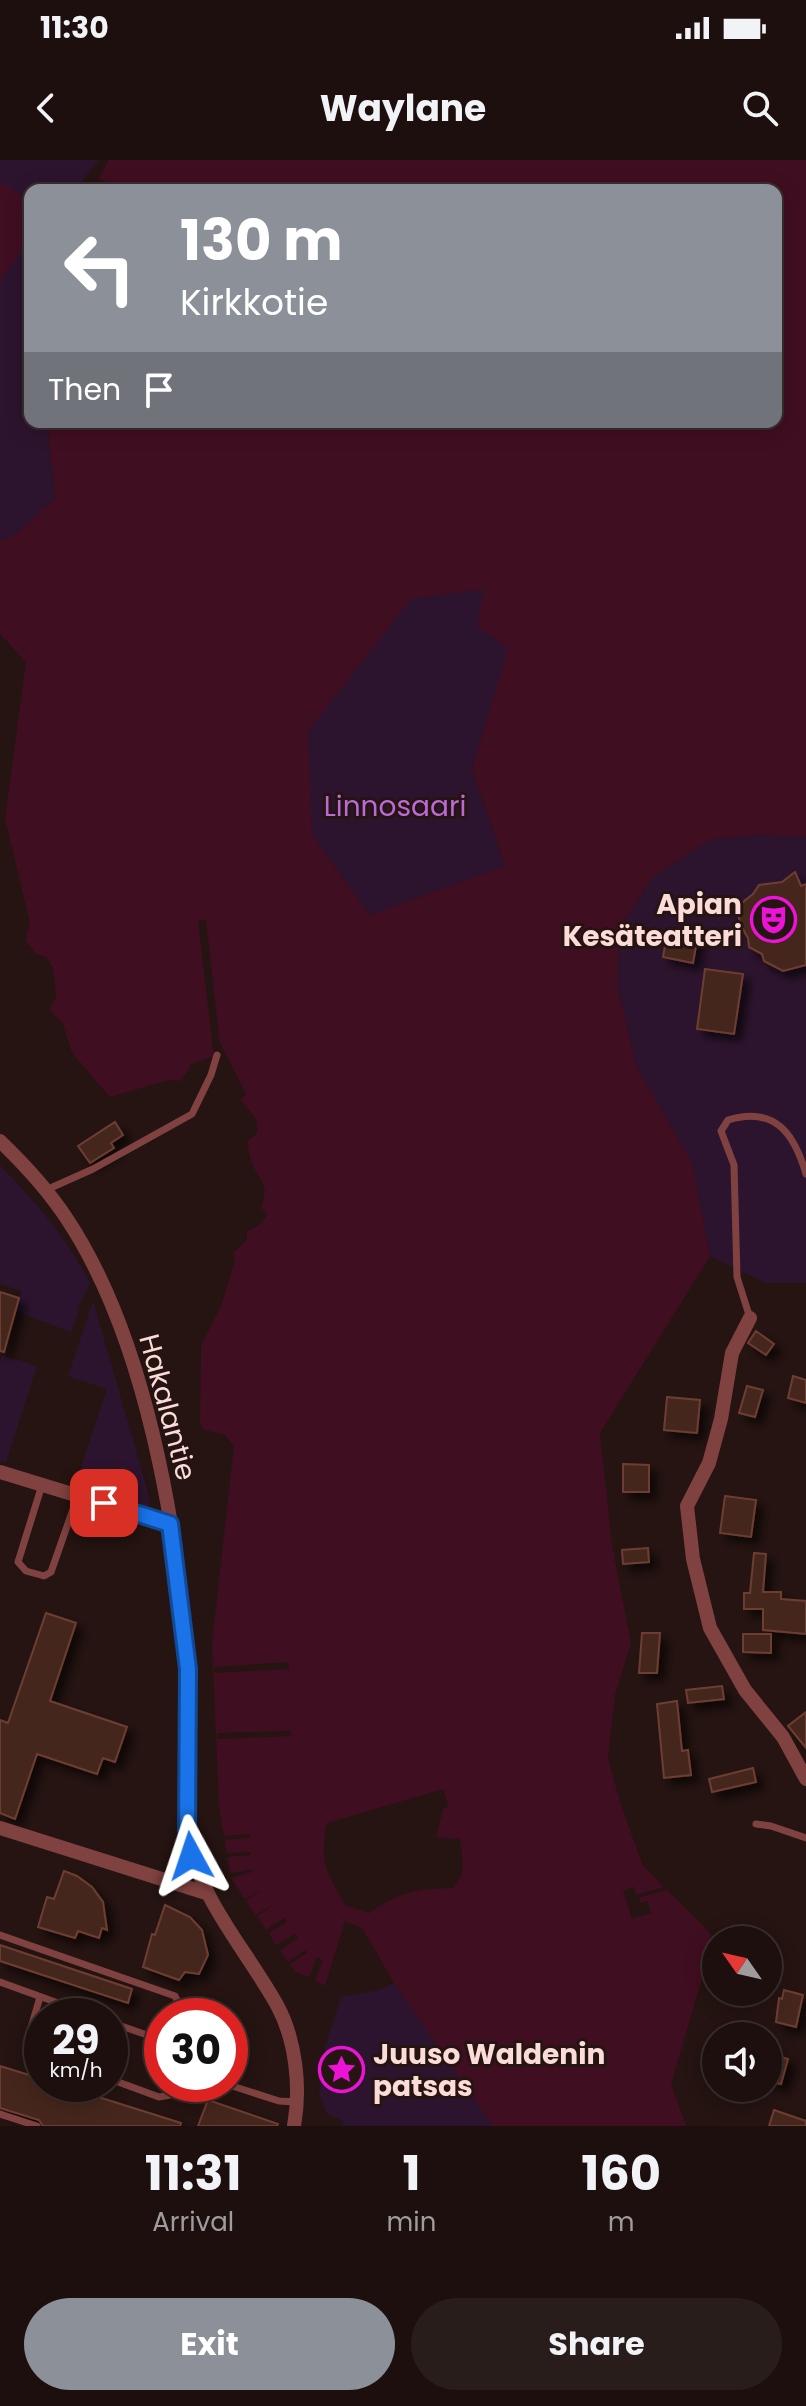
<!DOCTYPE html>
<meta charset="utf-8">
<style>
:root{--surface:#1c0f0d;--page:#291d1b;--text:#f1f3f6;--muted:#a09c9d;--line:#3a2f2e;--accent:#8c9099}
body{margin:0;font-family:Poppins,sans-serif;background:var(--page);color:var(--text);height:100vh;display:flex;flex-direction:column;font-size:30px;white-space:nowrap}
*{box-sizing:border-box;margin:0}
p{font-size:26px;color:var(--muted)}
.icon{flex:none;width:44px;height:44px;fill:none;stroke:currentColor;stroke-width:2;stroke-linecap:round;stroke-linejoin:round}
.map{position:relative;height:1966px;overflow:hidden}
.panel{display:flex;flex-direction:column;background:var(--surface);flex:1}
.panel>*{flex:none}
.guide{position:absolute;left:24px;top:24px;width:758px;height:244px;border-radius:16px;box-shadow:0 4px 20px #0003,0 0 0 2px var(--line);background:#8c9099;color:#fff;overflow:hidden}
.needle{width:52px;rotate:304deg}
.controls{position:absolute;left:702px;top:1766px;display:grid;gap:16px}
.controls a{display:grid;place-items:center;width:80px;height:80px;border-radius:50%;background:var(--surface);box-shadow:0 4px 20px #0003,0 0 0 2px var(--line);font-size:40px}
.speed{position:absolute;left:24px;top:1838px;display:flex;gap:16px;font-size:40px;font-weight:700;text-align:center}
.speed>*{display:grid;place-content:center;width:104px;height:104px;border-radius:50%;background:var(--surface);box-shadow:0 4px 20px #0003,0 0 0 2px var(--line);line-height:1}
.speed small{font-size:20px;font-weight:400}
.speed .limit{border:12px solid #d22;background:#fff;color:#111}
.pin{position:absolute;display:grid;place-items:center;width:68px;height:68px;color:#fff;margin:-34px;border-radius:16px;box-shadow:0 4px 12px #0006}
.me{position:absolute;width:88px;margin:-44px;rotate:355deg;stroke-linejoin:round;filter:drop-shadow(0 0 6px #0008)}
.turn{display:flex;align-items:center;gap:28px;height:168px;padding:0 24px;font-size:36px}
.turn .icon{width:104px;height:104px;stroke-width:2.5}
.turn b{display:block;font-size:56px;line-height:68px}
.then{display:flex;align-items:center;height:76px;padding:0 24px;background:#0003;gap:16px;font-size:30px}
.eta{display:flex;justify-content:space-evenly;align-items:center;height:136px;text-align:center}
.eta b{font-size:48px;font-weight:700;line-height:56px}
.primary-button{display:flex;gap:16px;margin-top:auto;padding:16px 24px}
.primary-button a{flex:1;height:92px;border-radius:48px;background:var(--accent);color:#fff;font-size:32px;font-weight:700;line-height:92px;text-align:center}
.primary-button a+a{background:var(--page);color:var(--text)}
.status{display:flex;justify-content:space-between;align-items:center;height:56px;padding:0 40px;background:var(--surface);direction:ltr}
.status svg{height:22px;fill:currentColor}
header{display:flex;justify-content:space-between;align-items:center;height:104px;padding:0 24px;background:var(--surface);font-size:36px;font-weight:700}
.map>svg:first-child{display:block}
.green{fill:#2d142e}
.water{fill:#400e21;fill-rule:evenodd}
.pier{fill:#251411}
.building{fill:#44261e;stroke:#6e3e32;stroke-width:2;filter:url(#shadow)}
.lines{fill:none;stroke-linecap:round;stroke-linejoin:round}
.lane{stroke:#804240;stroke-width:7}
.street{stroke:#804240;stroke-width:14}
.route-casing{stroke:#114b97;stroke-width:20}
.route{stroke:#1a73e8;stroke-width:14}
.labels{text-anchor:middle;stroke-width:6;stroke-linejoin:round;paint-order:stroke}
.park-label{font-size:28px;fill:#bb69d7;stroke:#251411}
.poi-label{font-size:28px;font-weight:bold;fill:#fcdcd8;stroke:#251411;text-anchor:end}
.street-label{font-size:28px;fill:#fcdcd8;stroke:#251411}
</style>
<div class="status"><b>11:30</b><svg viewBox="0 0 49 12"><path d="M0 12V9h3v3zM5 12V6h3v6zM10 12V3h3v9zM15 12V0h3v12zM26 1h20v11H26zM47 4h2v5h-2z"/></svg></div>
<header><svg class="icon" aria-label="back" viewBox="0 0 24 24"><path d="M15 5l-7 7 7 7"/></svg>Waylane<svg class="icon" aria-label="search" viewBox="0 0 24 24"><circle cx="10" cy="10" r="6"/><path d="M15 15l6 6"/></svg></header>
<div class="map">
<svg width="806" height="1966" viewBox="0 0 806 1966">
<defs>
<filter id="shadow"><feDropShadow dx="7" dy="7" stdDeviation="4" flood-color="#0009"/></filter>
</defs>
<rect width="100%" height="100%" fill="#251411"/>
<path class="green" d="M0,0H99L82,21L94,30H30V262H47L55,338L15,375L0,381Z
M485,429L509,489L472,609L505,706L370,755L312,675L307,571L411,438Z
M754,675L806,677V1123H765L710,1096L693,1005L636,905L618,828L619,769L653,717L710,680Z
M0,1005C36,1043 66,1076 90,1123L77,1150L79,1151L71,1172L15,1151L22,1131L0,1124Z
M93,1141L150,1339L149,1346H139L75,1325L107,1229L68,1216Z
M2,1195L37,1206L6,1303L0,1301V1201Z
M394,1823L493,1966H342L343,1961L327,1954L319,1932L325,1886L341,1837L378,1830Z"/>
<path class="water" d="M109,0H806V677L754,675L710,680L653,717L619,769L618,828L636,905L693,1005L710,1096L600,1273L612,1385L631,1483L615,1535L608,1599L621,1645L643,1706L711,1774L706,1805L671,1924L686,1966H493L394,1823L362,1768L345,1761L325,1826L305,1820L293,1812L231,1723L219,1646L212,1483L234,1286L224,1274L204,1270L200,1262L201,1186L221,1146L235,1101L233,1093L247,1080V1072L260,1064L268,1054L261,1048C270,1020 261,1026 252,1003C249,997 249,989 247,982L258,972L256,959L240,939L246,934L219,881L212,879L214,896L191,904L187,912L179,921L169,920L110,937L72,893L62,862L51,852L50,847L56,837L53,808L46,797L36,794L25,780L30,763L5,658L26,502L0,474V381L15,375L55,338L47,262H776V30H139L98,19ZM484,429L477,466L508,489L472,609L505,706L370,755L312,675L308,571L411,439ZM443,1629L449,1647L443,1649L436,1677L460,1679C462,1697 467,1714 453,1728C416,1729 400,1732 369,1753L345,1745C326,1709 319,1705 327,1663Z
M0,23C6,26 17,31 21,36C46,67 17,96 0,121Z"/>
<path class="pier" d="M206,760L221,893L216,885L217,894L214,896L198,761Z
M289,1502V1509L214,1513V1507Z
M291,1571V1576L217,1579V1573Z
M219,1668H223L224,1676L249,1674L250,1678L225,1680L227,1693L250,1692V1695L228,1697L230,1713L252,1709V1712L231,1718L245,1739L263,1729L246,1741L255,1755L274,1745L257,1756L266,1770L284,1758L287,1762L269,1773L276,1785L295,1774L298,1778L280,1790L288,1802L305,1790L307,1793L290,1804L295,1812L309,1817L317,1797L323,1800L315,1821L324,1825L322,1829L309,1825L290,1815L227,1720Z
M634,1727L636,1735L664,1727L666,1730L639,1738L640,1743L648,1741L651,1753L632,1759L623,1730Z"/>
<path class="building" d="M795,712L801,726L806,724V805L783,811L764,801L762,794L749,787L748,778L741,766L738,754L730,744L743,742L753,734L759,725L782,722Z
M668,769L698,774L693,803L663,797Z
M705,809L743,814L734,874L697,869Z
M115,962L123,975L111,983L114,988L90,1003L78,986Z
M0,1132L19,1138L4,1192L0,1191Z
M756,1171L774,1184L766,1195L748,1183Z
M793,1216L806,1220V1243L788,1238Z
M747,1226L763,1230L755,1257L739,1253Z
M667,1237L700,1240L697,1273L664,1270Z
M623,1304L649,1305V1332H623Z
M725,1336L756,1340L751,1377L720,1373Z
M648,1388L649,1402L623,1404L622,1390Z
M754,1393L766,1394L763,1432H781V1439L806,1441V1474L763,1470V1449H744V1433H750Z
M46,1453L76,1463L50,1541L127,1567L115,1602L103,1598L97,1614L37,1594L15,1659L0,1653V1560L8,1563Z
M642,1473H660L657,1513H639Z
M743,1474H771V1493L743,1492Z
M722,1526L724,1539L688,1543L686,1530Z
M677,1541L682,1591L688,1590L691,1615L664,1618L657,1544Z
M806,1552V1588L788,1566Z
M753,1608L756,1622L712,1632L709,1619Z
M64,1711L77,1716L92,1727L103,1742L107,1770L102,1768L99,1778L78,1771L75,1778L38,1767L47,1737L54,1739Z
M165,1745L190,1757L202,1770L208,1795L199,1814L185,1812L179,1820L143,1807L152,1774L155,1775Z
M0,1785L132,1829L128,1843L0,1801Z
M784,1830L803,1835L796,1867L776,1862L779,1838L782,1839Z
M768,1894L788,1899L781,1924L768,1921Z
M0,1906L42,1919V1924H57L181,1963L180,1966H43L39,1960L0,1948Z
M208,1940L278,1964L277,1966H198Z
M774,1950L806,1961V1966H769Z"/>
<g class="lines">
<path class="lane" d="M46,1030L93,1009L192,954L211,915L217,895
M750,1158L737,1117L734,1005L721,971L728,960C775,946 794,973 806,1014
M42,1325L18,1402L26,1411L44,1416L51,1412L78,1335
M756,1664L771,1666L806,1678
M0,1775L175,1836L185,1856
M0,1822L94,1856
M40,1837L28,1878L29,1884L42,1893
M110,1862L147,1875L162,1884
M110,1919L159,1937L170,1935L178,1924
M226,1924L279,1941L296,1942
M0,1954L37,1966"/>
<path class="street" d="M0,981C25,1005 48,1030 67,1059C146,1178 177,1366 188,1507C192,1561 188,1617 187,1671C198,1739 244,1786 277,1845C296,1880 301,1928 294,1966
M750,1158L732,1193L721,1259L709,1303L687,1346L693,1399L710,1468L745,1530L783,1577L806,1619
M0,1312L170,1364
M0,1668L206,1733"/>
</g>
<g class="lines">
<defs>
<path id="route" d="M104,1343L170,1364L188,1509L187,1671L191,1696"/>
</defs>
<use href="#route" class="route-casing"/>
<use href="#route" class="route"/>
</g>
<defs>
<symbol id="theatre-ring" viewBox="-11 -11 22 22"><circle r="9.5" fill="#251411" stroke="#ec13d7" stroke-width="1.5"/><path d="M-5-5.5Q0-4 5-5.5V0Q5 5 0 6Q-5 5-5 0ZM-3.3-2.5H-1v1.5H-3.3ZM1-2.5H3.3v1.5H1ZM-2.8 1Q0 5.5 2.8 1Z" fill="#ec13d7"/></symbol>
<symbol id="sight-ring" viewBox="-11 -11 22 22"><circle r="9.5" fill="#251411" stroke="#ec13d7" stroke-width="1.5"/><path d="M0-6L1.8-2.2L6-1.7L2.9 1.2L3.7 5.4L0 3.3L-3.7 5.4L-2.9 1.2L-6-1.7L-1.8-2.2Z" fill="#ec13d7"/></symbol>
</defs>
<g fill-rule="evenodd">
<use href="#theatre-ring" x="748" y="734" width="51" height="51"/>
<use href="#sight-ring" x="316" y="1884" width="51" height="51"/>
</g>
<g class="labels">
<g class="park-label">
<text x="395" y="656">Linnosaari</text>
</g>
<g class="poi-label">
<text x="742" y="754">Apian<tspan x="742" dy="32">Kesäteatteri</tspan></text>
<text x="373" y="1904" text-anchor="start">Juuso Waldenin<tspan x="373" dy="32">patsas</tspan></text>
</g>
<g class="street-label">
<text transform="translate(168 1247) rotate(75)" y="10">Hakalantie</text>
</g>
</g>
</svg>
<div class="controls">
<a><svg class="needle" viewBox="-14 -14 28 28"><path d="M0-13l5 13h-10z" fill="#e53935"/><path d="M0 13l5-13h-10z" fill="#a09c9d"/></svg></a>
<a><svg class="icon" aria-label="sound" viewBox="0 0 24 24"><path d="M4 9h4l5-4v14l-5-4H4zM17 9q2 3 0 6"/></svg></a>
</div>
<div class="speed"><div>29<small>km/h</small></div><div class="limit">30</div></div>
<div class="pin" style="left:104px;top:1343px;background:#d93025"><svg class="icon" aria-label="arrive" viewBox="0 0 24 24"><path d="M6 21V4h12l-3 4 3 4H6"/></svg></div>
<svg class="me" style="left:191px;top:1696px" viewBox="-20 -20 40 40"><path d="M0-17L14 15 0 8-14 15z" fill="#1a73e8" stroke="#fff" stroke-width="4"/></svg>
<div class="guide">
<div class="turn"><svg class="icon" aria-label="left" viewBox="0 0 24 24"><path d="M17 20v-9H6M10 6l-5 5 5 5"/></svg><div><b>130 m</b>Kirkkotie</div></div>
<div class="then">Then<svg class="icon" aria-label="arrive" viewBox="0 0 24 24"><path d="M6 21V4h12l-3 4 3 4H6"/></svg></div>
</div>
</div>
<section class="panel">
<div class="eta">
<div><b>11:31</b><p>Arrival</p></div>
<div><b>1</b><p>min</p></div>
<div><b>160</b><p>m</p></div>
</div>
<div class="primary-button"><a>Exit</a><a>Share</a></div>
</section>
